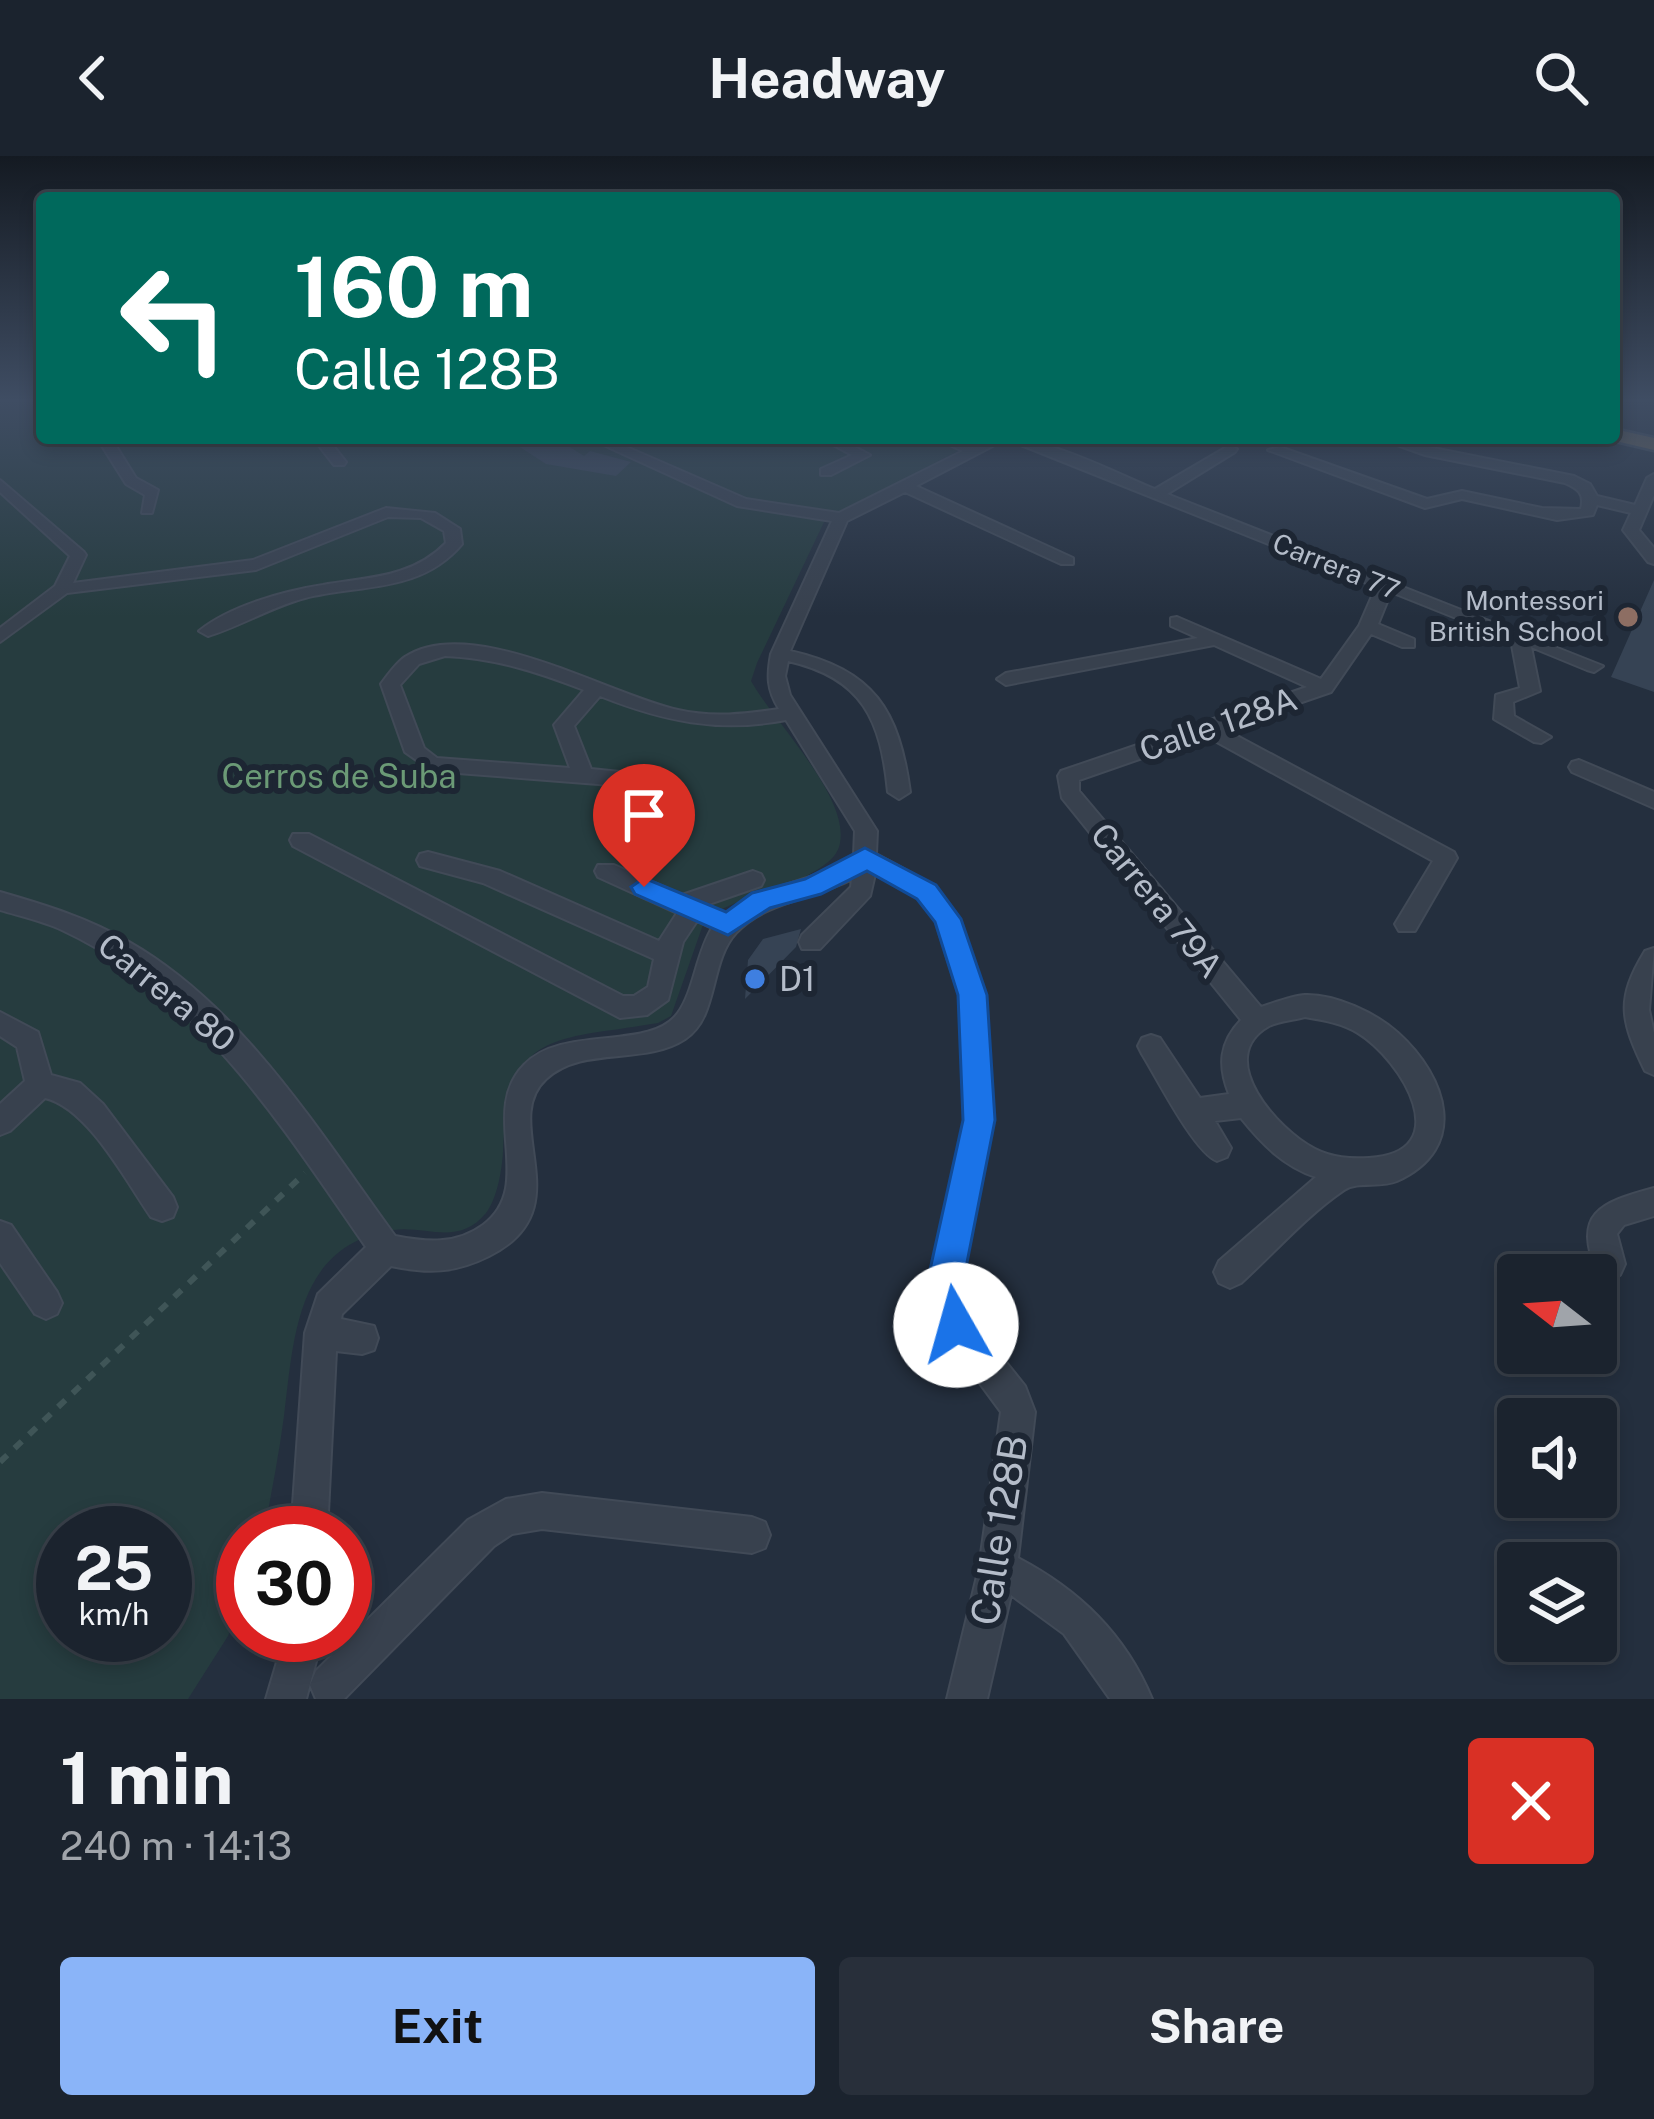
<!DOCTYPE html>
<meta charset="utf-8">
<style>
:root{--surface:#1b232e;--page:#282f3a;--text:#f1f3f6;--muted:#a0a4aa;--line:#39404a;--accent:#8ab4f8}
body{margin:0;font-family:"Public Sans",sans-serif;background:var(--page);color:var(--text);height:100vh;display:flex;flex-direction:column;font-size:45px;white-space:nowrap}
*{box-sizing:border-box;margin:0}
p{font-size:39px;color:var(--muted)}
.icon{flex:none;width:66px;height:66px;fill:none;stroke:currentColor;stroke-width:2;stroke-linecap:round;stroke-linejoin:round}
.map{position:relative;height:1543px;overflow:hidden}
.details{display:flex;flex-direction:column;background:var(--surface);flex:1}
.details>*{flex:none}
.top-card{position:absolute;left:36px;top:36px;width:1584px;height:252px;border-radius:12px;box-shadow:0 6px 18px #0003,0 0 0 3px var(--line);background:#00695c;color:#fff;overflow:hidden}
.needle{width:78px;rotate:287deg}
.fabs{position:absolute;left:1497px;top:1098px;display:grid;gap:24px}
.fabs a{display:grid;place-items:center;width:120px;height:120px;border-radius:12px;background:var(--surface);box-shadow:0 6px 18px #0003,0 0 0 3px var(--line);font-size:60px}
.speed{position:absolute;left:36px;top:1350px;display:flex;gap:24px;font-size:60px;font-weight:700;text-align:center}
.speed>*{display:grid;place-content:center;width:156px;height:156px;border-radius:50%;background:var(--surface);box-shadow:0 6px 18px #0003,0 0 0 3px var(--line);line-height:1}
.speed small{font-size:30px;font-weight:400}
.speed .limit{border:18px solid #d22;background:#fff;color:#111}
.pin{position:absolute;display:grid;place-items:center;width:102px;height:102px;color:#fff;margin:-123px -51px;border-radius:50% 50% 50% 0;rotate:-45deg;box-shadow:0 0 12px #0007}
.pin .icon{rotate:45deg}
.me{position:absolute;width:132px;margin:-66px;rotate:353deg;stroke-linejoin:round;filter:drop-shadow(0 0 9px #0008)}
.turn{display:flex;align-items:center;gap:42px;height:252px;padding:0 60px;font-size:54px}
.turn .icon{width:156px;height:156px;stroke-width:2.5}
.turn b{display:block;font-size:84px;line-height:102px}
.round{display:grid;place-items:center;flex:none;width:126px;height:126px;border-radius:12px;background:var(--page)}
.headline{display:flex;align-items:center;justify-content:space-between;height:204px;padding:0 60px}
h1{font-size:72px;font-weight:700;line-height:90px}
.primary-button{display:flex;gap:24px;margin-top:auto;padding:24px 60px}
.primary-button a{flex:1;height:138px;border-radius:12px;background:var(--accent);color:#111;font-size:48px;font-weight:700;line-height:138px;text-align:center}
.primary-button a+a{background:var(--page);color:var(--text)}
header{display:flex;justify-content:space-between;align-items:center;height:156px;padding:0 60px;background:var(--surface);font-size:54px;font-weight:700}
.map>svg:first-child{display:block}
.green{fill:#263c3f;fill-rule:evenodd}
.building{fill:#364354}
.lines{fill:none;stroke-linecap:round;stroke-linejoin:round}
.minor-casing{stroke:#414a57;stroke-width:4}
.highway-casing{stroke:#434c59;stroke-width:5}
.path-far1{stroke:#3f5557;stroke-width:3;stroke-dasharray:6 6;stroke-linecap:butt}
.path{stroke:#3f5557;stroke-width:6;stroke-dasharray:10 10;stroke-linecap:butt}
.minor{fill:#38414e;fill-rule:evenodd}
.highway{fill:#746855;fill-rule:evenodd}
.route{fill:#1a73e8;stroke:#114b97;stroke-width:3}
.education-dot{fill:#8d6e63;stroke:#1d2633;stroke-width:4.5}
.shop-dot{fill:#3f7fe0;stroke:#1d2633;stroke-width:4.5}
.labels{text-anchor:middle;stroke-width:12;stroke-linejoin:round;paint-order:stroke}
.far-street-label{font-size:27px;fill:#b4bcc9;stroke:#1d2633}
.far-poi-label{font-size:27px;fill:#b4bcc9;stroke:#1d2633;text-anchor:end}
.street-label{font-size:33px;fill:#b4bcc9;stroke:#1d2633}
.park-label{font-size:33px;fill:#6b9a76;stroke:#1d2633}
.poi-label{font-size:33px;fill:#b4bcc9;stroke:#1d2633;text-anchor:start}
.near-street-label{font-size:39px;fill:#b4bcc9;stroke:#1d2633}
</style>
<header><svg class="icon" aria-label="back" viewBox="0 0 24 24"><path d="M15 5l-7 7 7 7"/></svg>Headway<svg class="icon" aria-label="search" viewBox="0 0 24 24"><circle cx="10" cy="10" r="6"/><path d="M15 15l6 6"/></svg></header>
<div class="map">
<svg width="1654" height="1543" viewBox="0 0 1654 1543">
<rect width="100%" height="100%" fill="#242f3e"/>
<path class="green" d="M0,245H42V282H983L825,364L757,507L751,525C774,566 849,640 840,687C837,703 822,711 808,719C775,737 737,741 705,763L671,860L658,867C554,885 507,872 503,996C502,1014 497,1043 486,1057C458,1091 426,1069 393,1074C296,1089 294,1181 284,1260C279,1299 271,1338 264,1377H243V1445L228,1480L188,1543H0ZM63,1377H165V1479H63Z"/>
<path class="building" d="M506,282H555L584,300L590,295L631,306L616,320L546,308Z
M1654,424V536L1611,521Z
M801,773L796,791L745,843L748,804L763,783Z"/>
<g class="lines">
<defs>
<path id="minor" d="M97,282H111L136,322L158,334L152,357H142L145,339L126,328Z
M313,282H327L346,306L344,309H334Z
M588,282H606L746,343L839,357L963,295L934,282H953L974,290C1023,265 1106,314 1155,333L1230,289L1237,293L1235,296L1167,338L1603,510L1594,516L1587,514L1531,491L1540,535L1513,546L1514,560L1551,581L1541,587L1534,586L1494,563L1496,539L1520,532L1511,484L1391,436L1378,468L1414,483V491H1402L1371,478L1331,536L1224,573L1454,696L1457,702L1415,775H1399L1395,768L1433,705L1206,580L1079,624V635L1261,851C1274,847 1291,840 1305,839C1335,838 1376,857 1398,877C1447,921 1470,992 1397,1025C1380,1032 1358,1025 1344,1034C1307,1059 1274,1097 1241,1127L1230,1132L1219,1127L1214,1116L1219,1105L1316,1021C1283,1010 1262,988 1241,962L1215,965L1231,992L1227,1001L1217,1005C1194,996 1157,922 1142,898L1138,890L1142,882L1151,879L1160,882L1200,942L1229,938C1218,910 1219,887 1241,864L1062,642L1058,620L1061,615L1307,531L1214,489L1006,529L997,523L1006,517L1198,482L1171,470V462L1177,461L1321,523L1359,470L1376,431L1006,283L916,330L1073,402V408H1061L905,336L847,365L790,495C874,514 899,554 910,636L899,643L888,636C881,564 863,522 788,505L785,520L790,539L877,675L876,698L935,730L959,763L985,839L993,964L960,1132L969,1160L1025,1230L1035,1256L1018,1402C1079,1434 1125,1478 1152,1543H1110L1064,1478L1011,1439L987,1543H947L979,1412L1001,1256L945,1180L928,1132L965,964L959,839L936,766L919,742L875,718L870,740L820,793H802L799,786L802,779L851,731L852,723C814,743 766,745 736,777C709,806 719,861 685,883C644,910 583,889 546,923C498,967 584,1053 489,1100C455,1117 428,1118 391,1110L342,1158L341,1163L374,1170L378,1182L374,1194L362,1198L336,1195L327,1377H291L305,1177L318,1138L366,1091C282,970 200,838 62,774C43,765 20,760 0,754V736C45,749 88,762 129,786C243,851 319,976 395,1080C426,1086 456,1089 483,1069C537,1029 478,956 524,909C563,868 650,896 678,857C694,835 696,798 712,772L697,765L683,786L668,844L647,859L620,862L293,690L290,684L293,678H309L623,840H634L648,831L654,803L483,727L420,710L417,704L420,698L428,696L500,715L659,785L677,757L598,721L595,715L598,709H614L682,739L753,715L761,718L764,724L761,730L706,749L726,758C763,727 815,728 854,699L855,675L786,564C718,577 663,565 600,540L574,570L591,613L669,621L672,626L662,633L432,615L405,596L381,528C387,520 396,507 405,501C472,457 609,539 678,554C712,562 746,558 779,553C767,534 767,520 771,498L832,365L737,350ZM445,500C495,502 538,516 584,534L554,569L570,612L437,602L424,592L400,529L419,508ZM1305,861C1323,864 1342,867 1358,877C1402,904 1458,997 1369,1002C1350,1003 1333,1002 1315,993C1279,975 1212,902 1269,870C1279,865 1294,864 1305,861Z
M820,282H838L870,299L831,319H821V313L852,299Z
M1378,282H1399L1428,291L1574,320L1590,328L1597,340L1635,349L1647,322L1654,318V339L1639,374L1654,392V408L1648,406L1623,374L1631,357L1597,349L1593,359L1557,364L1462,343L1425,352L1268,294L1280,291L1427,343L1462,335L1542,352L1581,353C1585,337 1578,333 1565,327L1425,299Z
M0,324L84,396L86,399L73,427L253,404L386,352L435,357L460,373L462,388C421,437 361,428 305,442C271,451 241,470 208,480L199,475C230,450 284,435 323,429C368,421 412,422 446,387L444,375L421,362L388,361L256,414L67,437L0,486V472L55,430L70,400L0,336Z
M1579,604L1654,636V652L1572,616L1569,611L1572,606Z
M1654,792L1649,854L1654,877V919L1645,915C1621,865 1615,844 1645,795Z
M0,856L38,876L51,919L80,927L103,948L173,1041L177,1051L173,1061L162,1065L151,1061C126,1025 88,952 45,942L10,975L0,979V948L25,925L17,891L0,880Z
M1654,1032V1060L1624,1069L1617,1078L1625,1108L1620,1119L1609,1124L1598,1119C1572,1057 1599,1047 1654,1032Z
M0,1065L11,1069L57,1136L62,1147L57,1158L46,1163L35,1158L0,1107Z
M542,1337L752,1361L765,1366L770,1379L765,1392L752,1397L542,1373L512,1378L494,1390L344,1543H316L310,1529L316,1515L468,1364L506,1343Z
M285,1479H323L306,1543H266Z"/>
<path id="highway" d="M1614,273L1654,282V294L1607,283L1614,282Z"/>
</defs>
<use href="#minor" class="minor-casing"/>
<use href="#highway" class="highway-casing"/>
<path class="path-far1" d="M1579,282L1596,286"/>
<path class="path" d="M0,1306L305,1017"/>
<use href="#minor" class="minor"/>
<use href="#highway" class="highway"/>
</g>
<linearGradient id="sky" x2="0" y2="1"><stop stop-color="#141a22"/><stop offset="0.53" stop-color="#3f4d63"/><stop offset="1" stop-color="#3f4d63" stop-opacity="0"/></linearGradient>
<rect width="1654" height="461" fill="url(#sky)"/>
<path class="route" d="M865,692L936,729L961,763L987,839L995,964L962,1132L974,1169L969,1182L956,1188L942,1182L926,1132L963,964L958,839L935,766L917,743L867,715L821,738L770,752L728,779L635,738L631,731L644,722L726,756L752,737L805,723Z"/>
<circle class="education-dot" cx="1628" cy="461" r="12"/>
<circle class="shop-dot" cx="755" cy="823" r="12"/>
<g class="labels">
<g class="far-street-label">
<text transform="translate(1336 411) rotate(22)" y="9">Carrera 77</text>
</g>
<g class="far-poi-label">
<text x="1604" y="454">Montessori<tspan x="1604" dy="31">British School</tspan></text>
</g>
<g class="street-label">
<text transform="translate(1218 568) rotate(-19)" y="12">Calle 128A</text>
<text transform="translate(1157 744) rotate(51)" y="12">Carrera 79A</text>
<text transform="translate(167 836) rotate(39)" y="12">Carrera 80</text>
</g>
<g class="park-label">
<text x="339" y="632">Cerros de Suba</text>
</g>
<g class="poi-label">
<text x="779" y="835">D1</text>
</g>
<g class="near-street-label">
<text transform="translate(999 1374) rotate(-81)" y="14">Calle 128B</text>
</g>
</g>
</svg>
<div class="fabs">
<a><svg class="needle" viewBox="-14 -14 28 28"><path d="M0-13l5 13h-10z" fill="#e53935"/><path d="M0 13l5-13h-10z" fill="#a0a4aa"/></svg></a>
<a><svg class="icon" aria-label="sound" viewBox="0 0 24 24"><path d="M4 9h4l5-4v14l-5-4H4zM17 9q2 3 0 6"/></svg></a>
<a><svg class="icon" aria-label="layers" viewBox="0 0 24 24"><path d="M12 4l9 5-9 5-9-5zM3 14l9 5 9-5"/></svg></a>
</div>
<div class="speed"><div>25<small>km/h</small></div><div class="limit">30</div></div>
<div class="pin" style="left:644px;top:731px;background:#d93025"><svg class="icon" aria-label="arrive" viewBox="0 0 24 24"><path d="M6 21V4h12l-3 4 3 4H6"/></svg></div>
<svg class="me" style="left:956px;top:1169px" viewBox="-20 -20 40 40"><circle r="19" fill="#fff"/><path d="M0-13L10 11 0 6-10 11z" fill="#1a73e8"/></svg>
<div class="top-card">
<div class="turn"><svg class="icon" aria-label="left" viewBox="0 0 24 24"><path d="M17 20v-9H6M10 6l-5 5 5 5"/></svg><div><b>160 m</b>Calle 128B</div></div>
</div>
</div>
<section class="details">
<div class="headline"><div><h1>1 min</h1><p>240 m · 14:13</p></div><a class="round" style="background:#d93025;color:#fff"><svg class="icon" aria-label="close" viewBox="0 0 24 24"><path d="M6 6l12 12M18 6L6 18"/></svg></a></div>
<div class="primary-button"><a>Exit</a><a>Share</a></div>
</section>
